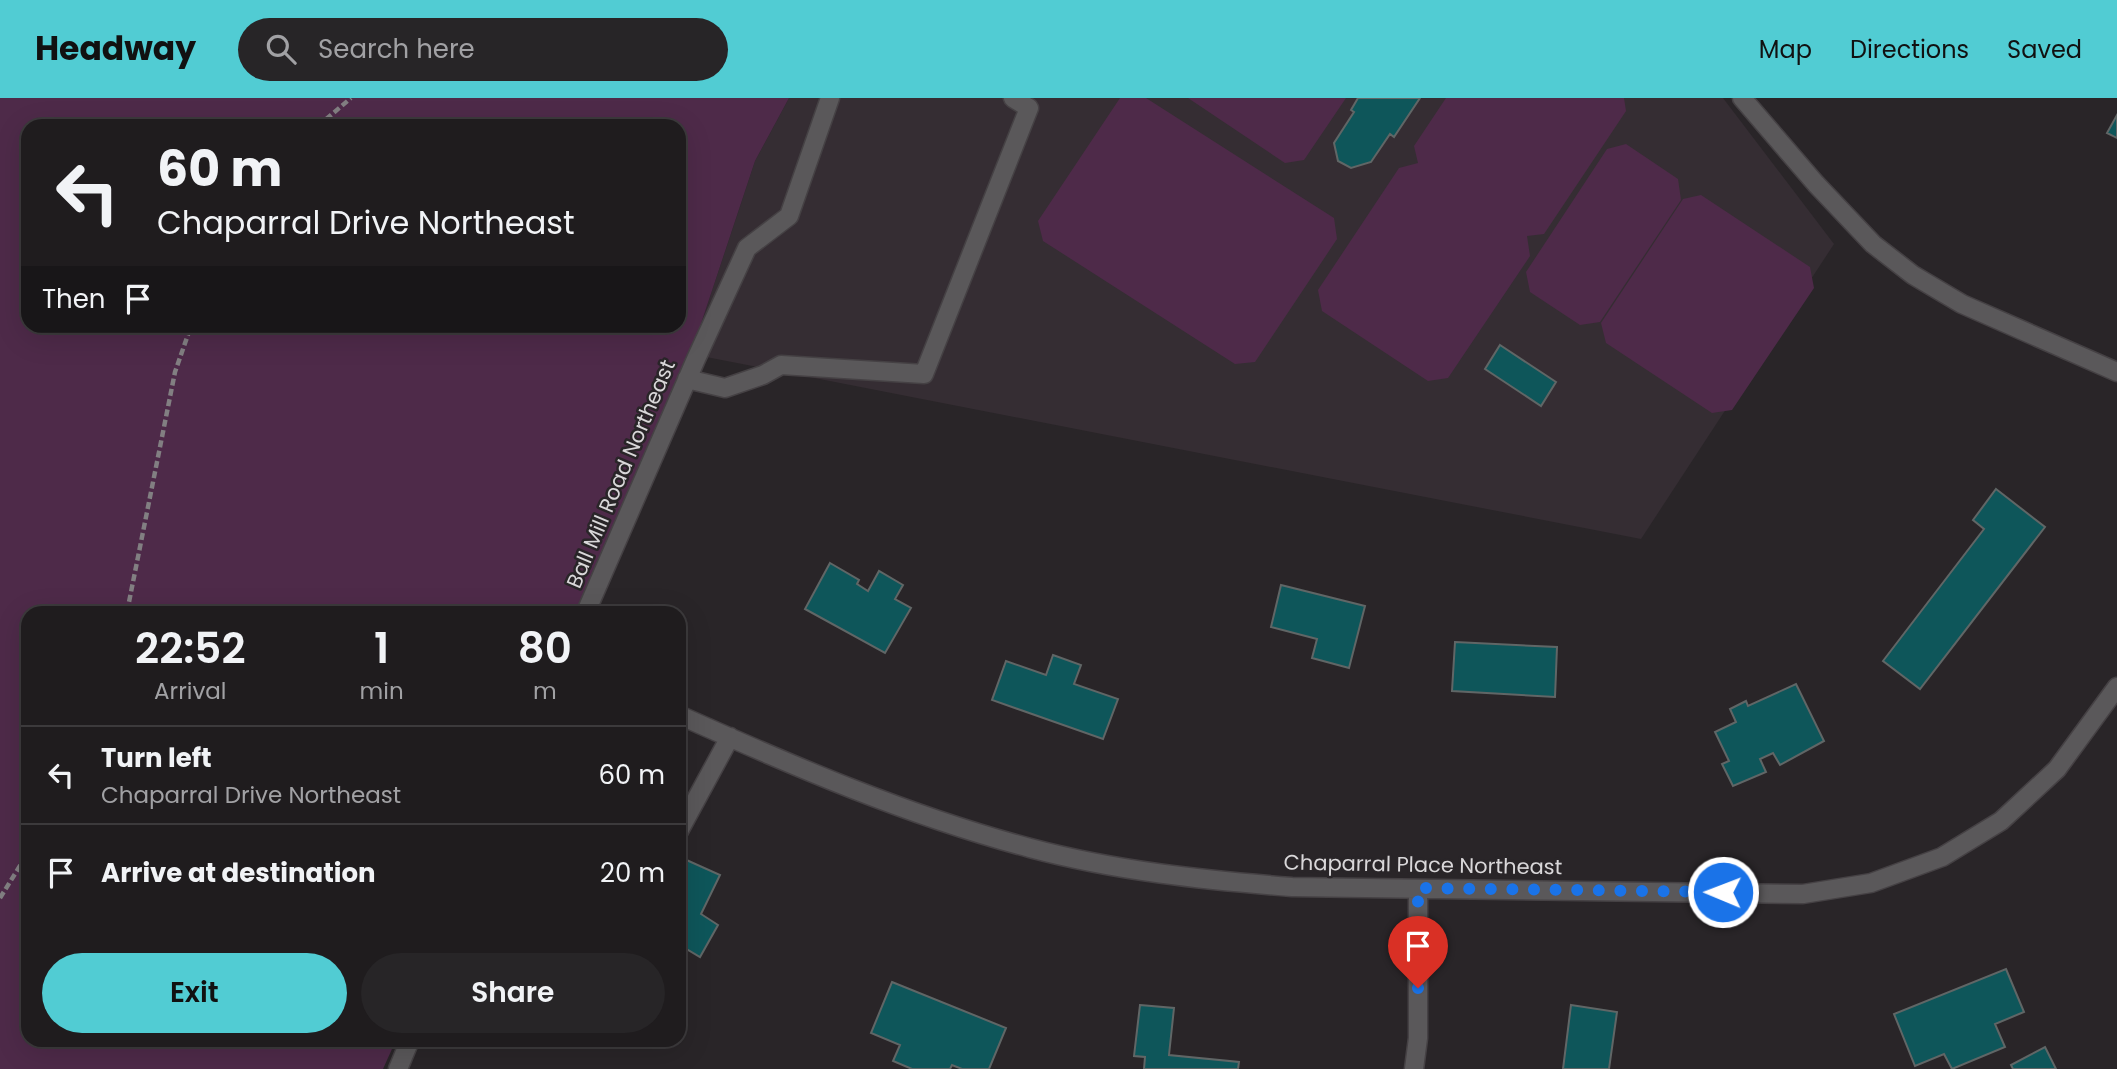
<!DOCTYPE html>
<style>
:root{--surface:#1f1c1e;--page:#272527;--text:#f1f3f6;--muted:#a1a1a4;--line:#3c3a3c;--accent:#51ccd3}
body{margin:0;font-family:Poppins,sans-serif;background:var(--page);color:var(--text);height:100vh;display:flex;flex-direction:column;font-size:26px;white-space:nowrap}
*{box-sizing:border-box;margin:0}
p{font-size:23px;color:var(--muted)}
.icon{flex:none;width:38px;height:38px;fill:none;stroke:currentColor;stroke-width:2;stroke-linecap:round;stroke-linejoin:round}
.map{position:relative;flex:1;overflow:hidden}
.side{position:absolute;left:21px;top:508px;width:665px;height:441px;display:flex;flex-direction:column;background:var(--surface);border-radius:21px;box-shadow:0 7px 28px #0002,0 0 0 2px var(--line)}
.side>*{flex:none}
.hud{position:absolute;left:21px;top:21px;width:665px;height:214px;border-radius:21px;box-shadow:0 7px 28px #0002,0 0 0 2px var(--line);background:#1f1c1e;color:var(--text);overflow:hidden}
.pin{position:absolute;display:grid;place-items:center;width:60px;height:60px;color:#fff;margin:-72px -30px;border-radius:50% 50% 50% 0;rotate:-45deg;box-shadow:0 0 7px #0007}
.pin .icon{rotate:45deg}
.me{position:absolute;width:77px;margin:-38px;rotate:271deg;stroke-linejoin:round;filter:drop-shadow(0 0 5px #0008)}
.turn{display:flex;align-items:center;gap:24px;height:147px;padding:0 21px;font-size:32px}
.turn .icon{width:91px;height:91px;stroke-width:2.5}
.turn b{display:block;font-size:49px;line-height:60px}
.then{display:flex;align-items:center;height:66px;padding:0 21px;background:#0003;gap:14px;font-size:26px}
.eta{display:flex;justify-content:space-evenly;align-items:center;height:119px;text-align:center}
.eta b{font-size:42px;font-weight:600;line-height:49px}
.cta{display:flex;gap:14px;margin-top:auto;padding:14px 21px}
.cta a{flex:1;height:80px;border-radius:42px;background:var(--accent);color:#111;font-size:28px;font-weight:600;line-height:80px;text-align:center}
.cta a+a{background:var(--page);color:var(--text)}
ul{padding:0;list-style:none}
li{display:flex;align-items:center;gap:21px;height:98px;padding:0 21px;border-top:2px solid var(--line)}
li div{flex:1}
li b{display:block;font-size:26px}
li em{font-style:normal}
header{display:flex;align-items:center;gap:42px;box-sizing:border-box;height:98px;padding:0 35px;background:var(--accent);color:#111}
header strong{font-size:33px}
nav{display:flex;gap:38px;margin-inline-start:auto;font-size:24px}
.search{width:490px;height:63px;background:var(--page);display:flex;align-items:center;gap:18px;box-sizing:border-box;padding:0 24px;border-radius:38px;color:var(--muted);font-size:26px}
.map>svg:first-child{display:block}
.built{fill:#352d33}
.green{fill:#4e2a49;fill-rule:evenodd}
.building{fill:#0e565a;stroke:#606666;stroke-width:2}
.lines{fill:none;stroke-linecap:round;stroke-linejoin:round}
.minor-casing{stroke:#454144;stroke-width:21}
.path{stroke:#827f82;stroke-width:4.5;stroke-dasharray:7 3.5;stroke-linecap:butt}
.minor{stroke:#5a585a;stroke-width:18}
.route{stroke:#1a73e8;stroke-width:12;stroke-dasharray:0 21.6}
.labels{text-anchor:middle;stroke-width:5;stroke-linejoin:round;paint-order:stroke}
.street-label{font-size:21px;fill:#d9d7d9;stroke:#292528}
</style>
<header>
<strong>Headway</strong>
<div class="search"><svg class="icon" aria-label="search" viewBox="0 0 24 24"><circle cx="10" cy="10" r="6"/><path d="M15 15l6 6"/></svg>Search here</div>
<nav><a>Map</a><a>Directions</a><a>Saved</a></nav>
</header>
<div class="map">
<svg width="2117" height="971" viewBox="0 0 2117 971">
<rect width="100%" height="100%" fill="#292528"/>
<path class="built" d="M789,0H1723L1834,146L1641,441L691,256L755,63Z"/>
<path class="green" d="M0,0H789L755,63L691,256L584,514H28V942H396L383,971H0ZM28,28H679V228H28Z
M1120,0H1146L1334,120L1337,141L1255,264L1235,266L1043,143L1038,123Z
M1188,0H1346L1304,62L1285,65Z
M1446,0H1624L1626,13L1544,136L1527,138L1530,158L1448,280L1428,283L1322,213L1318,192L1399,70L1418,65L1414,48Z
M1626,46L1678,81L1681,102L1600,224L1580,227L1530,194L1526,174L1607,51Z
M1701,97L1810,169L1814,190L1732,312L1712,315L1606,245L1601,225L1683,101Z"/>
<path class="building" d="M1358,0H1420L1394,39L1390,36L1371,64L1351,70L1338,63L1334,45L1354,14L1351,12Z
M2117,17V40L2107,35Z
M1500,247L1556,284L1541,308L1485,271Z
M1996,391L2045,429L1920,591L1883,563L1984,431L1973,422Z
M830,465L859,482L857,486L868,493L879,473L903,487L895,501L911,510L885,555L805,511Z
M1281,487L1365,508L1349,570L1312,560L1317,541L1271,529Z
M1455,544L1557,549L1555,599L1452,593Z
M1053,557L1081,567L1074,586L1118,601L1103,641L992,602L1006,563L1046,577Z
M1796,586L1824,643L1780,667L1773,655L1760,661L1766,674L1733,688L1722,666L1729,663L1715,634L1736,624L1730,611L1746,603L1748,608Z
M682,760L720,777L701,816L718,827L700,859L683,849L679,858V765Z
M2006,871L2024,914L1995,926L2005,949L1952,971L1944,956L1915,968L1894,916Z
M892,884L1006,930L989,971H962L952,967L950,971H912L893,963L900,947L871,935Z
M1140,907L1174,910L1169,957L1239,964L1238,971H1144L1145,959L1134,958Z
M1571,907L1617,914L1609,971H1563Z
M2045,949L2056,971H2013L2011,967Z"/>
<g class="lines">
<defs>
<path id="minor" d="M1742,0L1816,86L1873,146L1913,177L1962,206L2117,274
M687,281L725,290L763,277L781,267L924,276L1029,10L1013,0
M586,514L696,261L747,150L789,118L830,0
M679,617C793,668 909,718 1030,750C1116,773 1204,782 1292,789L1803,796L1871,785L1942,759L2001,723L2057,671L2117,589
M679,733L730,639
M398,971L410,942
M1414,971L1418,940V791"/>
</defs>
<use href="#minor" class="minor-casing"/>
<path class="path" d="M318,28L351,0
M127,514L175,274L191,228
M0,800L28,755"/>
<use href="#minor" class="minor"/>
</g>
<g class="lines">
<path class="route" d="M1418,890V790L1723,794"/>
</g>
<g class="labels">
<g class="street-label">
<text transform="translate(621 376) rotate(-67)" y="7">Ball Mill Road Northeast</text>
<text transform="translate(1423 767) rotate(1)" y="7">Chaparral Place Northeast</text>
</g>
</g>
</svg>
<div class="pin" style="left:1418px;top:890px;background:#d93025"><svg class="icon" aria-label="arrive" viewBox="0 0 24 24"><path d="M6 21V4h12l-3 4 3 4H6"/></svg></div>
<svg class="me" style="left:1723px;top:794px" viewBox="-20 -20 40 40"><circle r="17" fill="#1a73e8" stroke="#fff" stroke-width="3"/><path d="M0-11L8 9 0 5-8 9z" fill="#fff"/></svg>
<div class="hud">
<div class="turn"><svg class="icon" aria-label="left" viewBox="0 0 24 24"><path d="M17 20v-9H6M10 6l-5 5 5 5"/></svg><div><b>60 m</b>Chaparral Drive Northeast</div></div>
<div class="then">Then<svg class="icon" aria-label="arrive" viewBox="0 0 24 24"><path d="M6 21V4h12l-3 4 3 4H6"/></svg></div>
</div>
<section class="side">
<div class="eta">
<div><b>22:52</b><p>Arrival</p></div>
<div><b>1</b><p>min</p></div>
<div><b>80</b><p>m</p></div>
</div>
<ul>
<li><svg class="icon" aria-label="left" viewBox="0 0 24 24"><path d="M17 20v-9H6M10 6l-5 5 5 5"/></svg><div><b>Turn left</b><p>Chaparral Drive Northeast</p></div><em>60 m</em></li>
<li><svg class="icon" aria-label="arrive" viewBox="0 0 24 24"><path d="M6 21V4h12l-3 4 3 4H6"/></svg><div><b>Arrive at destination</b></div><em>20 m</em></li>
</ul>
<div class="cta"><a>Exit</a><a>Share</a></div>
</section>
</div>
